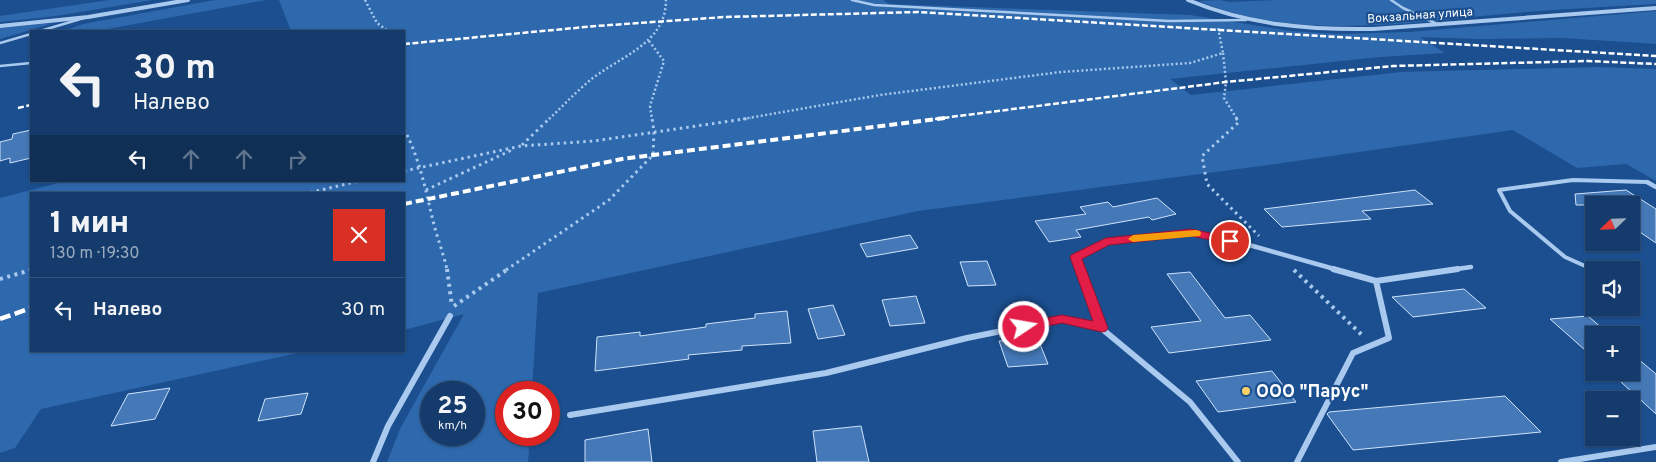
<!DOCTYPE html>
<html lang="ru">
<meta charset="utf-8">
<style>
:root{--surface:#143b6b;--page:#1d4271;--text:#f1f3f6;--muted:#9dadc1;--line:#33557e}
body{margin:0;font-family:Overpass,sans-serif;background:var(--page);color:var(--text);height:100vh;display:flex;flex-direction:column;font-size:19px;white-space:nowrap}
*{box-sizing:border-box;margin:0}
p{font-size:16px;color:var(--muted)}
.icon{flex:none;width:28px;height:28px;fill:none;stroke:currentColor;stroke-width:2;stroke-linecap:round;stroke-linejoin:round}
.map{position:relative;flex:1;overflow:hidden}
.details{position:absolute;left:30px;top:192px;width:375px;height:160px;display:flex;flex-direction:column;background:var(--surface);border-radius:0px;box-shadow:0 1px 4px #0004,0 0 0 1px var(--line)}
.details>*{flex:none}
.top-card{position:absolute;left:30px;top:30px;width:375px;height:152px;border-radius:0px;box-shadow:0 1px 4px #0004,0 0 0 1px var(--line);background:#143b6b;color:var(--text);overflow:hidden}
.needle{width:32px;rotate:247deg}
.tools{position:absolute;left:1585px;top:196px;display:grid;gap:10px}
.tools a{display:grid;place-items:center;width:55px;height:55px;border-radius:0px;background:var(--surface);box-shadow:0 1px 4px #0004,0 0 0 1px var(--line);font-size:25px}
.speed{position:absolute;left:420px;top:381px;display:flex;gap:10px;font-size:25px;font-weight:700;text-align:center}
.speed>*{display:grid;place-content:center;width:65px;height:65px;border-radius:50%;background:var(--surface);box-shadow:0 1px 4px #0004,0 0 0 1px var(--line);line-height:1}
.speed small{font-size:12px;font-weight:400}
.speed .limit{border:8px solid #d22;background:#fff;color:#111}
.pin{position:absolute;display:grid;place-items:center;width:42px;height:42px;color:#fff;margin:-21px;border:2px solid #fff;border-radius:50%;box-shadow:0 1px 5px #0007}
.me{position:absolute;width:55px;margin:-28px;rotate:78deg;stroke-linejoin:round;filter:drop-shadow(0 0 4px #0008)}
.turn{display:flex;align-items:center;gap:18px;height:105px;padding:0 20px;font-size:22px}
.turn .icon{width:65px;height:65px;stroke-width:2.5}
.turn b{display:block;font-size:35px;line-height:42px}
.lanes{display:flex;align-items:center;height:48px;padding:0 20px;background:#0003;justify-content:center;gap:25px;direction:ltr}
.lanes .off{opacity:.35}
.round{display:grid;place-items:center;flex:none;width:52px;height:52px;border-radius:0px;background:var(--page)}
.headline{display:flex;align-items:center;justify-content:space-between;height:85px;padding:0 20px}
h1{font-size:30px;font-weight:800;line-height:38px}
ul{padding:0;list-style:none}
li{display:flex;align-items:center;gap:15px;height:65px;padding:0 20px;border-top:1px solid var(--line)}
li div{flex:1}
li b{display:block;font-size:19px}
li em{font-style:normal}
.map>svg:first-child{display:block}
.green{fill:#2e69ad;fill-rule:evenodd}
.building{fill:#4478b7;stroke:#cfe3fa}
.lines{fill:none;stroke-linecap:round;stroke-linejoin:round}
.path-far2{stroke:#a9c9ee;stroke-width:2.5;stroke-dasharray:2 2.5;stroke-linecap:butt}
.path-far1{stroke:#a9c9ee;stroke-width:3;stroke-dasharray:2.5 4;stroke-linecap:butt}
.path{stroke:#a9c9ee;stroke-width:4;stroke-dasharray:3 4.5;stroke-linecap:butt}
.service-far2{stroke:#a9c9ee;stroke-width:2.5}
.service-far1{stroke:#a9c9ee;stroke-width:4}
.service{stroke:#a9c9ee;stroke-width:4.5}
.minor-far2{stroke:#a9c9ee;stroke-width:4}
.minor-far1{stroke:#a9c9ee;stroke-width:4.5}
.minor{stroke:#a9c9ee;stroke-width:6}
.rail-far2{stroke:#fff;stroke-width:2.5;stroke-dasharray:6 2.5;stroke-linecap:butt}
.rail-far1{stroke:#fff;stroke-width:4;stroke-dasharray:8 4;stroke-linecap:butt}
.rail{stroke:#fff;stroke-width:4.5;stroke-dasharray:11 4.5;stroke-linecap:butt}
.route{fill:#e11d48;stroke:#92132f}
.slow{fill:#f59e0b}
.poi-dot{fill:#ffd166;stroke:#1b4f8f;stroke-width:2}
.labels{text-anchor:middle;stroke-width:4.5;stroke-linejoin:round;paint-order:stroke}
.far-street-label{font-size:12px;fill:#fff;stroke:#1b4f8f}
.near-poi-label{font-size:18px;font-weight:bold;fill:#fff;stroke:#1b4f8f;text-anchor:start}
</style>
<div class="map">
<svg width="1656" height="462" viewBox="0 0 1656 462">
<rect width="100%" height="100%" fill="#1b4f8f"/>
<path class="green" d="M109,0H153L56,16L0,22V16Z
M215,0H266L97,31H63L83,24Z
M279,0H883L889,4L1190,15L1291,31L1338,34L1410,32L1656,11V44L1562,38L1477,39L1420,37L1445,53L1380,57L1170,79L1191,95L1401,72L1599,67L1656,69V181L1626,164L1577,168L1513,130L1261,166L918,211L538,293L532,392H506V435H530L528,462H387L401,427L464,314L404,330V194H31V351H307L41,409L15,448L0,453V198L66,181H404V31H291ZM431,392H474V435H431Z
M1220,0L1229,2L1276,0H1656V4C1606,7 1555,9 1505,14C1404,23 1295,41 1199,1Z
M54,23L0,39V28Z"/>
<path class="building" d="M31,130V158L10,163V158L0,161V142L12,139L13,134Z
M1415,190L1433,204L1362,211L1371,219L1282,227L1264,209Z
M1626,190L1656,209V243L1631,226V205H1576L1575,194Z
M1157,198L1176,214L1152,220L1149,217L1076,230L1081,237L1049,242L1035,221L1086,214L1080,207L1108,202L1113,207Z
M910,235L918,248L867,257L860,244Z
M987,261L996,285L968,286L960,262Z
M1190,272L1225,318L1250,315L1271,340L1169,353L1151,327L1201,321L1167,274Z
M1464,289L1486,308L1413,317L1392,297Z
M916,296L925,323L890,326L882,300Z
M833,305L845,335L818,339L808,309Z
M787,311L791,343L742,346V350L688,355L689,359L595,371L597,337L640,332V336L706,327V324L755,318V314Z
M1588,316L1610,335H1594V358L1550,319Z
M1038,339L1048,364L1008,367L999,341Z
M1631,353L1656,374V414L1610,372H1631Z
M1272,371L1296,402L1218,412L1196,381Z
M170,388L155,419L111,426L128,394Z
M308,393L301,414L258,421L265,399Z
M1505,396L1541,432L1353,450L1327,414L1329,412Z
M861,426L869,462H817L813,431Z
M648,429L652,462H585V440Z"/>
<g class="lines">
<path class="path-far2" d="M365,0L377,23L388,31
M649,41L664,61L650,106L652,119
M1223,53L1226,82L1224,98L1237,119
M549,119C562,107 574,94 588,82C617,57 666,45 666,0
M743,119L880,95L1061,72L1190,63L1223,53L1218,28"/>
<path class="path-far1" d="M1236,118L1239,122L1202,156L1207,184L1259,236
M404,129C420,159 426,192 434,225C438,240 444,255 447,270
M522,145L550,118
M404,171L521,146L594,141L751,118
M426,190L514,149
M304,194L359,181
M506,270L609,200L653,155L654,132L652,118"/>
<path class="path" d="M447,269L452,306
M1294,270L1363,336
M0,279L31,270
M454,306L508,269"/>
<path class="service-far2" d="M852,0L874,5L1169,21L1246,20
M1391,0L1403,8L1437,24
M40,31L84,18
M0,43L31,34
M0,66L31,63"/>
<path class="service-far1" d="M1594,270L1565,257L1510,211L1499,190L1573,180L1647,182"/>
<path class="service" d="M1592,269L1594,270
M1631,287L1637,290"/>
<path class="minor-far2" d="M1188,0C1248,25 1309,30 1373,29L1656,8
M0,26L88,17L188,0"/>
<path class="minor-far1" d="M1647,182L1656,187
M1081,270L1076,257L1106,242L1191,233L1249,245L1338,270
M1450,270L1471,267"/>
<path class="minor" d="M1080,269L1101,328
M1333,269L1376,281
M570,415L826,373L967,338L1061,319L1101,328L1190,402L1238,462
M373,462L388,426L450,316
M1297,462L1353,353L1389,338L1376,281L1458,269
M1561,462L1656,447"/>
<path class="rail-far2" d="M404,44L596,26L725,17L918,12L1656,56
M18,108L31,105
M935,119L1226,82L1393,66L1588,61L1656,64"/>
<path class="rail-far1" d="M404,204L622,159L945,118"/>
<path class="rail" d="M0,319L31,308"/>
</g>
<path class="route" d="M1191,229L1234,238L1235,241L1230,244L1191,236L1109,245L1082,259L1108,328L1106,331L1102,332L1062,323L1024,331L1019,330L1017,327L1019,324L1024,322L1062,315L1093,321L1070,257L1071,255L1106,238Z"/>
<path class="slow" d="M1196,230L1200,231L1201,233L1200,236L1133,242L1128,239L1133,235Z"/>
<circle class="poi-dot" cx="1246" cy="391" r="5"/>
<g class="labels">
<g class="far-street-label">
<text transform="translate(1420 15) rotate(-4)" y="4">Вокзальная улица</text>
</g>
<g class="near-poi-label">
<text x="1256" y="397">ООО "Парус"</text>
</g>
</g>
</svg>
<div class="tools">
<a><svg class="needle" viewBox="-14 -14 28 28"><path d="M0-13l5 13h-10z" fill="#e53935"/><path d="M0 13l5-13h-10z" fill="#9dadc1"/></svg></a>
<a><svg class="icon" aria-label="sound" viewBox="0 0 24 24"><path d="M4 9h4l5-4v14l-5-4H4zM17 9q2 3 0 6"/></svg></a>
<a>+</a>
<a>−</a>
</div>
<div class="speed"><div>25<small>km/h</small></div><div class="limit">30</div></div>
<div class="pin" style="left:1230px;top:241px;background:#d93025"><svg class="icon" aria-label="arrive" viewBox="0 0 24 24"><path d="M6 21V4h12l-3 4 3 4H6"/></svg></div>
<svg class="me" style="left:1024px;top:327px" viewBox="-20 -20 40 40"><circle r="17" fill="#e11d48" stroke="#fff" stroke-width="3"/><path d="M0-11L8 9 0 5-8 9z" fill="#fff"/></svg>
<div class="top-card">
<div class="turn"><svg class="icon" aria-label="left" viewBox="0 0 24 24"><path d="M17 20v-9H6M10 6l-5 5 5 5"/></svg><div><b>30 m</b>Налево</div></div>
<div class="lanes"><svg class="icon" aria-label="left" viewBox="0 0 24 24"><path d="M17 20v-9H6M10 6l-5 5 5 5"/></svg><svg class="icon off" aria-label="ahead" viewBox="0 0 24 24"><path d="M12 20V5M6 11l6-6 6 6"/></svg><svg class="icon off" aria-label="ahead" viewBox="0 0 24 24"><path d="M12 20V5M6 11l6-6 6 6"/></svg><svg class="icon off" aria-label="right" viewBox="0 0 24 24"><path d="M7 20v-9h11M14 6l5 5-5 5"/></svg></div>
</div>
<section class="details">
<div class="headline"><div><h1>1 мин</h1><p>130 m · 19:30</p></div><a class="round" style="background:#d93025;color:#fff"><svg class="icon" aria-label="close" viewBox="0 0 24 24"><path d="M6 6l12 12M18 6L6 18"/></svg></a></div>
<ul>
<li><svg class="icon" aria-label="left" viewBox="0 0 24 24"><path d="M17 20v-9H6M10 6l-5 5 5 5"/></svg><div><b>Налево</b></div><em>30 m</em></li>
</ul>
</section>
</div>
